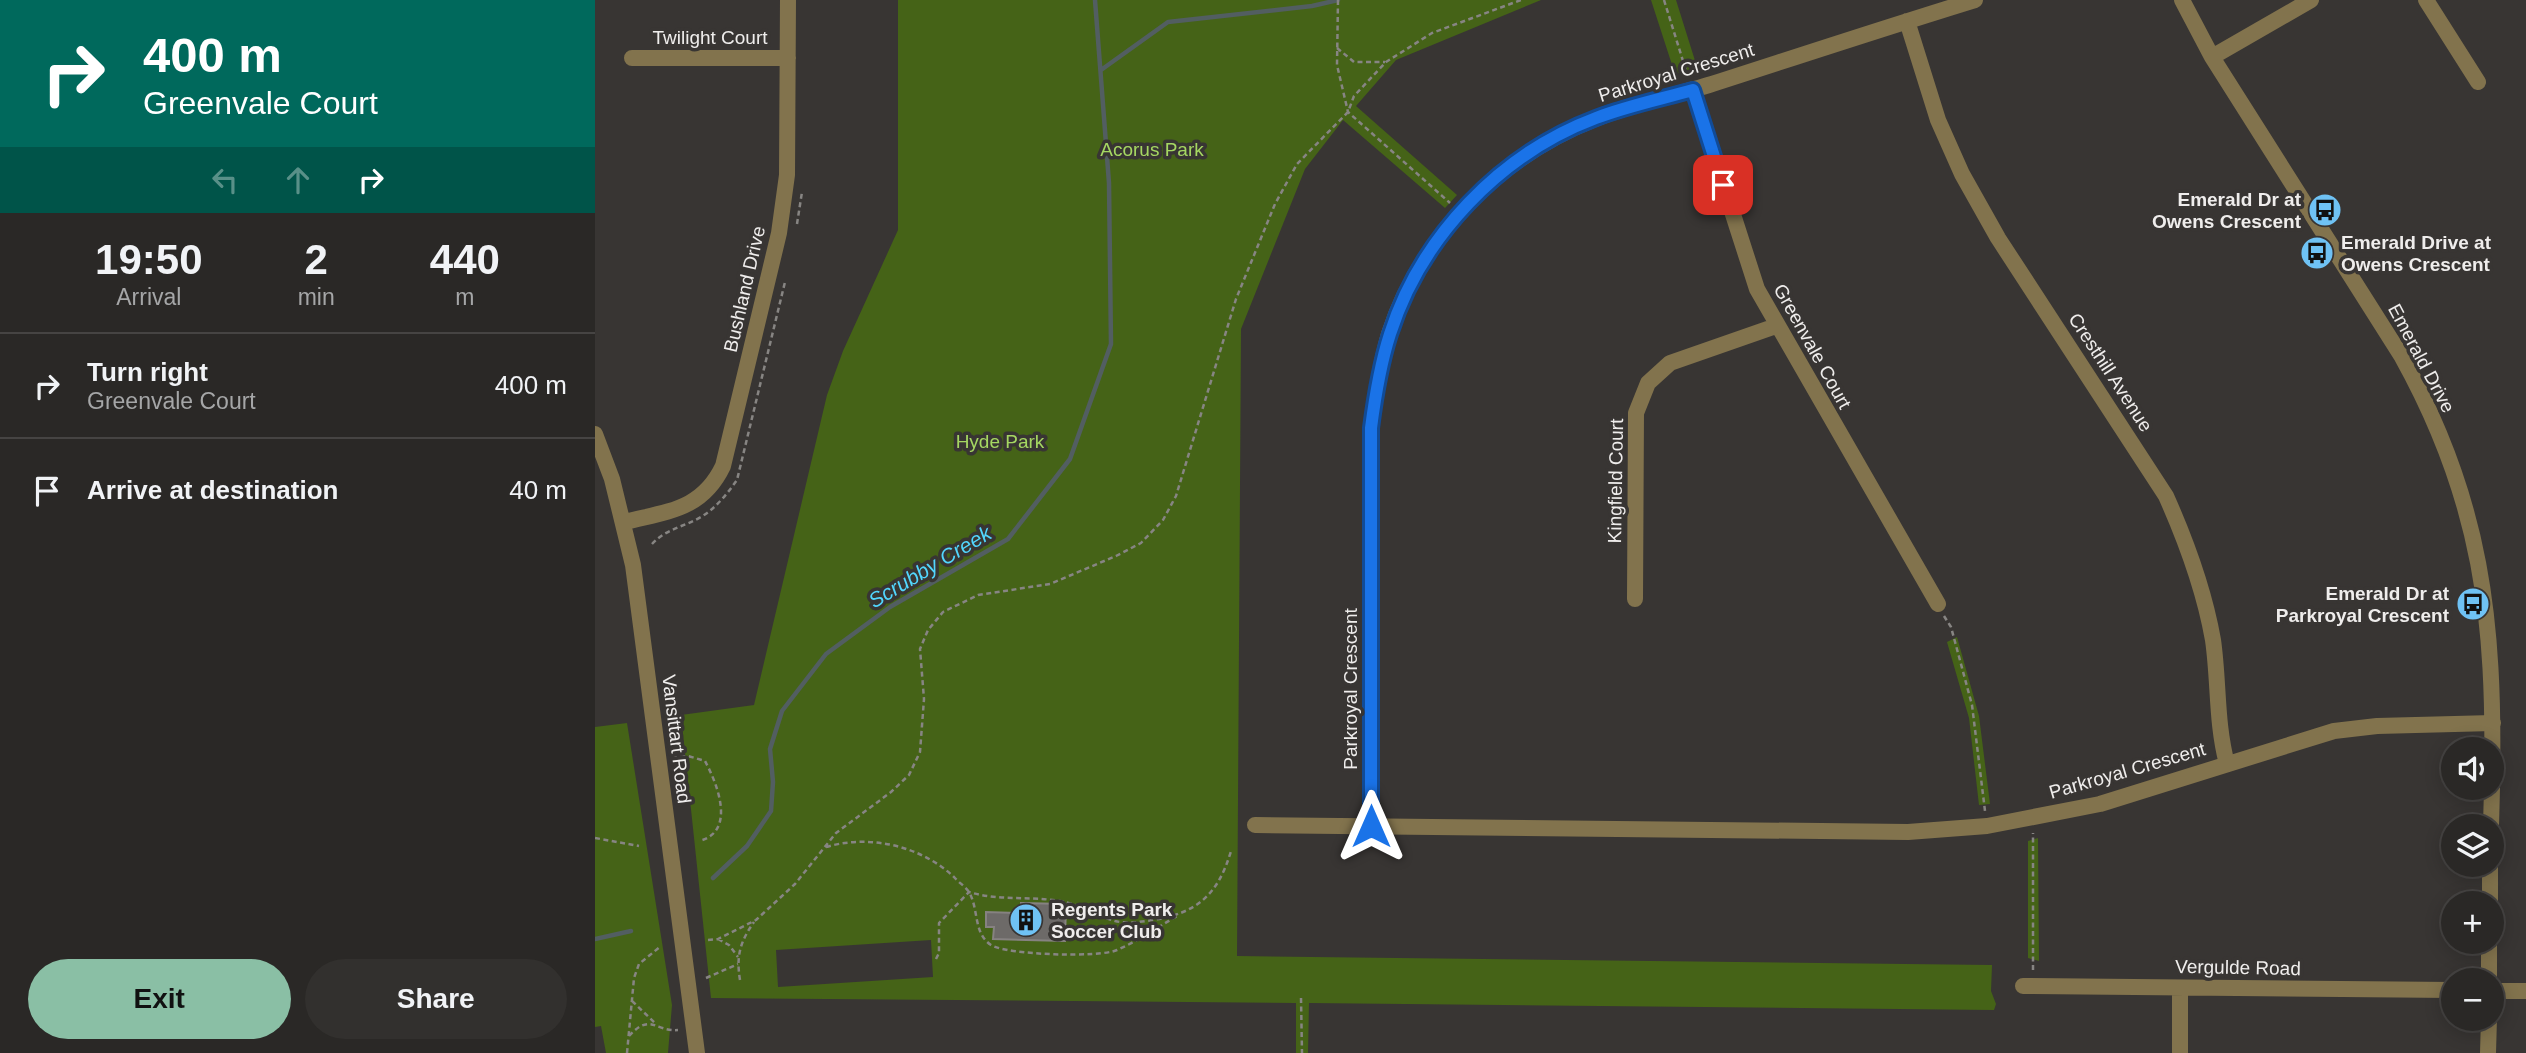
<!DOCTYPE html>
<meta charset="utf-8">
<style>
:root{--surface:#2a2826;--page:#32302e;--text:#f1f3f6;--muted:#a5a6a7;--line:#464443;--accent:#8abfa5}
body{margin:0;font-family:Arial,sans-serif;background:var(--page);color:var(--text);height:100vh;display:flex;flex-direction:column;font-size:26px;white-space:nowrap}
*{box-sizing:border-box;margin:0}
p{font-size:23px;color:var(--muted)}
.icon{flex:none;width:38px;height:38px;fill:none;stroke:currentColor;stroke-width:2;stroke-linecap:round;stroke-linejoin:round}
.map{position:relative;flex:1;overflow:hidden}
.details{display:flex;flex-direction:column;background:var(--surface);width:595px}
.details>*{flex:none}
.top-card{background:#00695c;color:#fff;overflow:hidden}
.buttons{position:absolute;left:1846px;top:737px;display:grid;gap:14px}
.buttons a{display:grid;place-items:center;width:63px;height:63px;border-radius:50%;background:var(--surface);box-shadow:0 4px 18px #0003,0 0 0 2px var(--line);font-size:35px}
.pin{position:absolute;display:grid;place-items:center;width:60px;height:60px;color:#fff;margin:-30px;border-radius:14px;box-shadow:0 4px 10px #0006}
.me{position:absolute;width:77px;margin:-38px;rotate:0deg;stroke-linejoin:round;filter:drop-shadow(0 0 5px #0008)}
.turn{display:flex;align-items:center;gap:24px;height:147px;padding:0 28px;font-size:32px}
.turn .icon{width:91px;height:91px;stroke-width:2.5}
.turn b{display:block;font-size:49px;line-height:60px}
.lanes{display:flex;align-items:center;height:66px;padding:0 28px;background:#0003;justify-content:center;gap:35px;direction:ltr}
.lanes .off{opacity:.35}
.eta{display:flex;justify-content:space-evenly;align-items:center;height:119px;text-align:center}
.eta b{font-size:42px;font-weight:600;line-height:49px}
.action{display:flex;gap:14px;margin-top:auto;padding:14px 28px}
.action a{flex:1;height:80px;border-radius:42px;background:var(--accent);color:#111;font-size:28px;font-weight:600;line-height:80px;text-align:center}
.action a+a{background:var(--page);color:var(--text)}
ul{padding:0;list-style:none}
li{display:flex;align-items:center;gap:21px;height:105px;padding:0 28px;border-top:2px solid var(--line)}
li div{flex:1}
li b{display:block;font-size:26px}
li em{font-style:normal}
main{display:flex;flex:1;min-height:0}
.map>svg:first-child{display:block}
.green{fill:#456317;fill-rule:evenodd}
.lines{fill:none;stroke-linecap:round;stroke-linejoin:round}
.stream{stroke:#525e61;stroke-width:4.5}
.building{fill:#6d6a68;stroke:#868281;stroke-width:2}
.path{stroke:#878583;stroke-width:2.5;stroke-dasharray:5 3.5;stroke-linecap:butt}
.minor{stroke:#82734d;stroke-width:16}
.route-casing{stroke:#114b97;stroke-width:18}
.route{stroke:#1a73e8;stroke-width:12}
.labels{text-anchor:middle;stroke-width:7;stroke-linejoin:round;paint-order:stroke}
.street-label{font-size:19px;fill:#efedec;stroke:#383533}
.park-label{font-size:19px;fill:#a5d762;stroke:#383533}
.poi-label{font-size:19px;font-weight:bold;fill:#efedec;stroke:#383533;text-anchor:end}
.water-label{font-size:21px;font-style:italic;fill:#52d6fd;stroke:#383533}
</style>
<main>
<section class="details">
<div class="top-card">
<div class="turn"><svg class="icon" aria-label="right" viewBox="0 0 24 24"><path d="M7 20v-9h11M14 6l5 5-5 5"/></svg><div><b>400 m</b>Greenvale Court</div></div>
<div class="lanes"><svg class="icon off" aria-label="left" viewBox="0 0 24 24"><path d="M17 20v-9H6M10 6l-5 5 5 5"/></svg><svg class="icon off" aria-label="ahead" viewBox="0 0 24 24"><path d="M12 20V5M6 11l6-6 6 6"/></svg><svg class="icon" aria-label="right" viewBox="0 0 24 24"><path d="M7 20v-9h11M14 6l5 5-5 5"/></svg></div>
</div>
<div class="eta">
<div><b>19:50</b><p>Arrival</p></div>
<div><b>2</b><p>min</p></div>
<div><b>440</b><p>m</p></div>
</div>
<ul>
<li><svg class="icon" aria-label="right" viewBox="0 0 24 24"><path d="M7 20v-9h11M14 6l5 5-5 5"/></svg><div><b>Turn right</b><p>Greenvale Court</p></div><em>400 m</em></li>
<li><svg class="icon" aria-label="arrive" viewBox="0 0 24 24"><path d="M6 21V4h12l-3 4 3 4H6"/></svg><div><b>Arrive at destination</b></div><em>40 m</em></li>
</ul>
<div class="action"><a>Exit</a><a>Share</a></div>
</section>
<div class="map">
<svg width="1931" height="1053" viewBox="0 0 1931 1053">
<rect width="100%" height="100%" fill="#383533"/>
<path class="green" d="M303,0H946L801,60L761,106L862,195L850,208L748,120L710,169L646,329L642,956L1397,965L1396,991L1401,1004L1399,1010L714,1003L713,1053H701V1003L116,998L86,715L159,705L232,395L248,351L303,230ZM427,903L471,905L470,941L399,939V927H391V912L426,913ZM336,940L338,977L183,987L181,950Z
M1056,0H1081L1102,67L1080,74Z
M1362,637L1384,716L1395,804L1384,805L1374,718L1352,642Z
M32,723L77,1005L73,1053H11L6,1026L0,1027V727Z
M1443,838L1444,961L1433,958V841Z"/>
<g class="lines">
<path class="stream" d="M506,70L573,22L717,6L743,0
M118,878L152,846L176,811L178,782L175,749L187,711L231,654L295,607L413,539L475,459L516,344L514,183L500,0
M0,939L36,931"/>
</g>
<path class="building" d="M426,903L471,904L470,941L398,939L399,927H391V912L426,913Z"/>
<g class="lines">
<path class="path" d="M743,0L742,65L753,112L855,203
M1069,0L1093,77
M742,48L759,62H790
M202,224L207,192
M57,544C72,528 89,527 106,517C121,508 132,494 142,480L190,282
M1349,616L1356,627L1377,705L1390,811
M77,758L93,756L110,761C123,785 141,832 104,841
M0,838L44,846
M231,847C275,834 326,846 359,877C363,882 371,887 374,892C384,909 378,933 396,945C412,955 504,958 522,950C543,941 563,927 582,916
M123,939L134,945L143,957
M113,940L123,939L161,920L200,884L241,833L296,792L314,775L325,752L329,699L325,649L333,630L348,612L383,595L455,584L521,556L546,543L568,520L581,496L641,299L680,204L702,164L753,112L759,96L791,62L837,33L926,0
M341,959L344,953V923L374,892C404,901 434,896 465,901C484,904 502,916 520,921C532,924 545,922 558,920C602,913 623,895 636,851
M1438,970V833
M111,978L143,964
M145,980C141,956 145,942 159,922
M706,998L707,1053
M37,1001L60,1023
M34,1036C56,1012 60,1032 83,1030
M32,1053L39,978L44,964L66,946"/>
<path class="minor" d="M1587,0L1617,57L1807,357C1887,501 1900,621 1897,782
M1831,0L1883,82
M1312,21L1343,120L1367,174L1403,238L1571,496C1592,543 1609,589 1618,640C1624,682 1621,723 1632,764
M1617,57L1716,0
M37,58H193
M1098,90L1162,289L1343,604
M0,434L17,479L38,565L102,1053
M30,522C73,511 107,510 128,466L184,233L192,175L193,0
M1040,599L1041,413L1053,383L1075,363L1181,326
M660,825L1313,832L1392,826L1505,804L1739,731L1782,726L1898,723
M776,826V428C780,397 785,365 794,334C826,236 905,156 1000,119C1037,104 1078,96 1117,84C1204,56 1292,27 1380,0
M1896,826L1897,788
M1895,903V864
M1894,980V942
M1428,986L1858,990
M1585,988V1053
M1897,991H1931
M1893,1053L1894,1018"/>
</g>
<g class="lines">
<defs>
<path id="route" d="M776,826V428C780,397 785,365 795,334C826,237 905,154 1001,118C1032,106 1066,99 1098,90L1128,185"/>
</defs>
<use href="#route" class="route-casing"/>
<use href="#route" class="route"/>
</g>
<defs>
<symbol id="bus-disc" viewBox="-11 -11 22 22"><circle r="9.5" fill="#6fc2f4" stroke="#383533"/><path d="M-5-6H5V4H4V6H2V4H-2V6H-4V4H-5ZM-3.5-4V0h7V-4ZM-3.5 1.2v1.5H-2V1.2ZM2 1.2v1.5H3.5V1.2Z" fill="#111"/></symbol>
<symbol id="building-disc" viewBox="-11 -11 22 22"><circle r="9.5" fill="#6fc2f4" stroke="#383533"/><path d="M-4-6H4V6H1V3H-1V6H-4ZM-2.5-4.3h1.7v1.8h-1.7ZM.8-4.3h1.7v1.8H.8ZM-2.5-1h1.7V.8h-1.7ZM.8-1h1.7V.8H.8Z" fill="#111"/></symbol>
</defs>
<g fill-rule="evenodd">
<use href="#bus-disc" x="1711" y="191" width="38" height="38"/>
<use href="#bus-disc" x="1703" y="234" width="38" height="38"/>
<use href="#bus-disc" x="1859" y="585" width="38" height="38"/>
<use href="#building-disc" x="412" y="901" width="38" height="38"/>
</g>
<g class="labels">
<g class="street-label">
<text x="115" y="44">Twilight Court</text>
<text transform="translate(1081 72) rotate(-17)" y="7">Parkroyal Crescent</text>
<text transform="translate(149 289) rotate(-77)" y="7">Bushland Drive</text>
<text transform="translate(1218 346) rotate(61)" y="7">Greenvale Court</text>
<text transform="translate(1827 358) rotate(62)" y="7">Emerald Drive</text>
<text transform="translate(1516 372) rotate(57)" y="7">Cresthill Avenue</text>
<text transform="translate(1020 481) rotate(-89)" y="7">Kingfield Court</text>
<text transform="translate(755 689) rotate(-90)" y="7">Parkroyal Crescent</text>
<text transform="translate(82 739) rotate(83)" y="7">Vansittart Road</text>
<text transform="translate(1532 770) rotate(-16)" y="7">Parkroyal Crescent</text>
<text transform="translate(1643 967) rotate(1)" y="7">Vergulde Road</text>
</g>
<g class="park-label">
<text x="557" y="156">Acorus Park</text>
<text x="405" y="448">Hyde Park</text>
</g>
<g class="poi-label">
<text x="1706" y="206">Emerald Dr at<tspan x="1706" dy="22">Owens Crescent</tspan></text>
<text x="1746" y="249" text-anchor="start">Emerald Drive at<tspan x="1746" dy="22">Owens Crescent</tspan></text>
<text x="1854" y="600">Emerald Dr at<tspan x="1854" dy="22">Parkroyal Crescent</tspan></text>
<text x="456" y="916" text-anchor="start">Regents Park<tspan x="456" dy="22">Soccer Club</tspan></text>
</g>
<g class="water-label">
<text transform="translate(335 567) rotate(-31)" y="7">Scrubby Creek</text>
</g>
</g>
</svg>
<div class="buttons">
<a><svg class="icon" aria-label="sound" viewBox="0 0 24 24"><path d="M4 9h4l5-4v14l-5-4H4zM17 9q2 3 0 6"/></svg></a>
<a><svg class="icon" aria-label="layers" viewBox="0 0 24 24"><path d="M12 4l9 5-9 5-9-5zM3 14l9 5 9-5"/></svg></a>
<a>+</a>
<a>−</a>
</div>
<div class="pin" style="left:1128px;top:185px;background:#d93025"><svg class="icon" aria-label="arrive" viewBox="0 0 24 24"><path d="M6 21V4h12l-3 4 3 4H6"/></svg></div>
<svg class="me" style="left:776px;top:826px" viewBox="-20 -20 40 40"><path d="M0-17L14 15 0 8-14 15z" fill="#1a73e8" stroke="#fff" stroke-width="4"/></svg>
</div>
</main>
